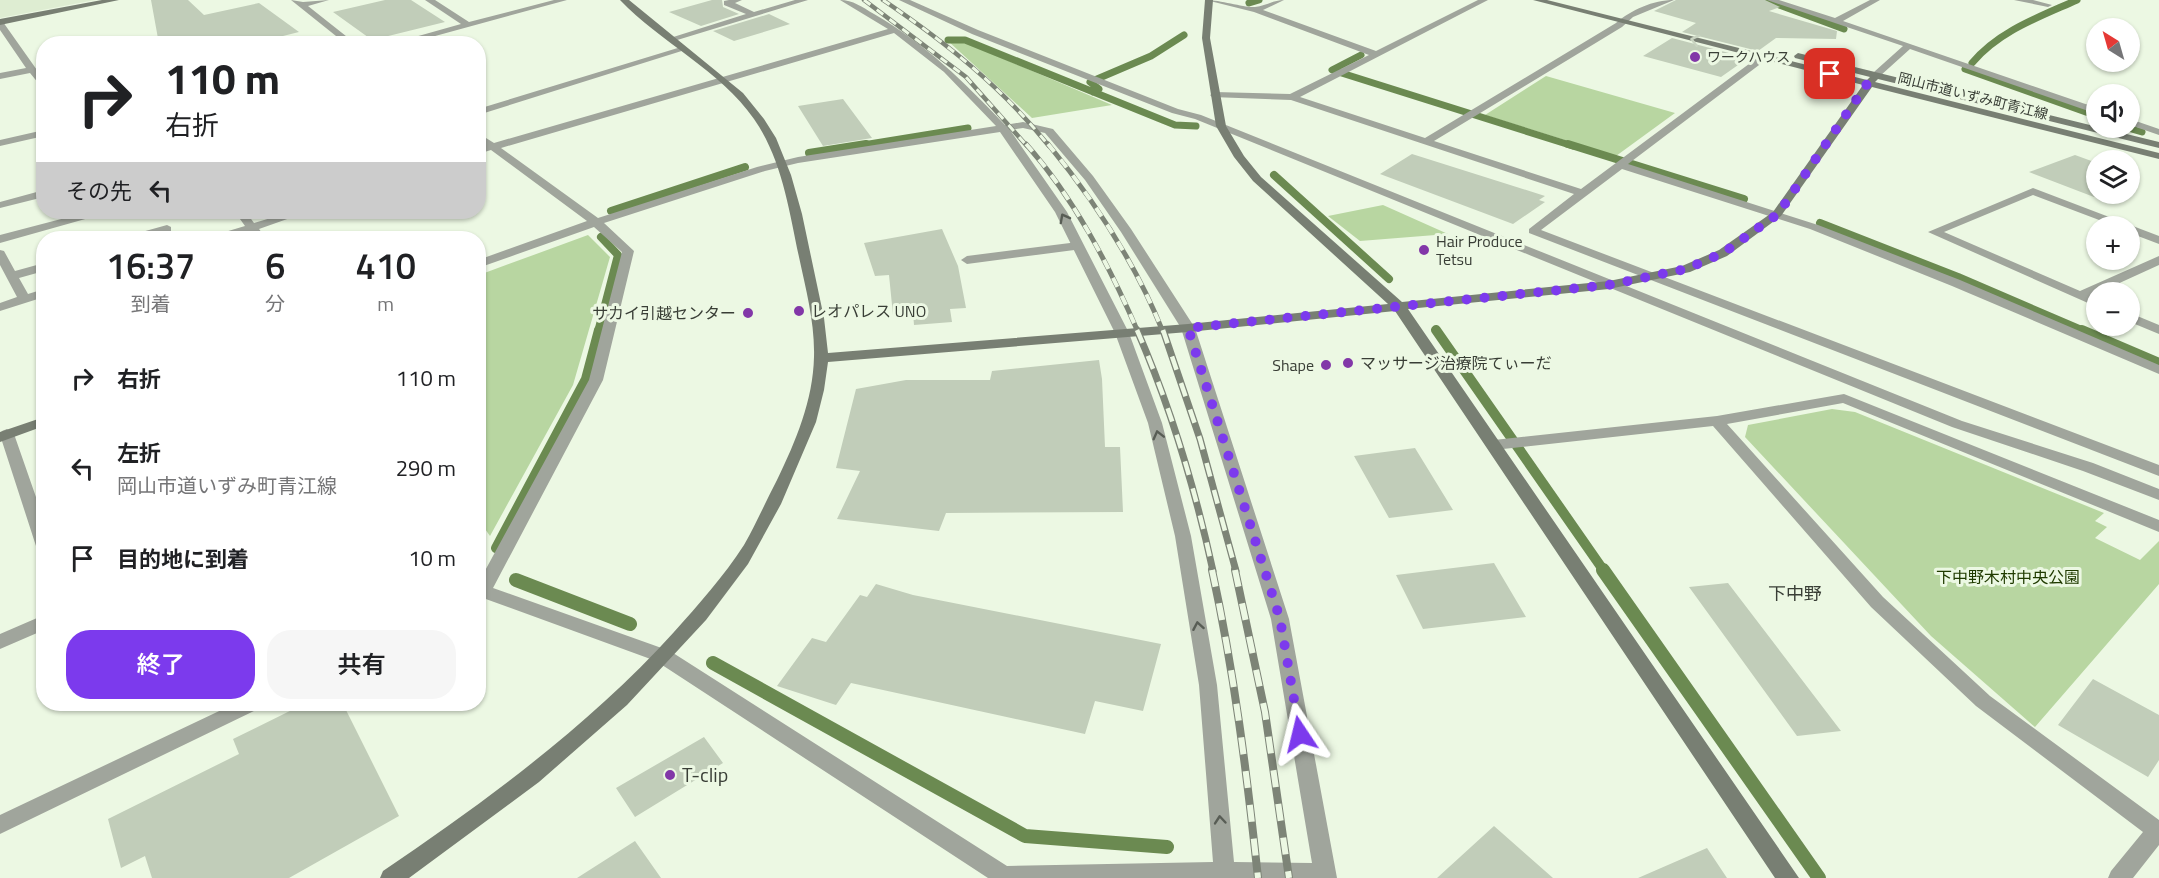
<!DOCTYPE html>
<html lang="ja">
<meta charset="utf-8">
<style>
:root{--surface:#fff;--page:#f6f6f6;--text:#202124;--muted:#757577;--accent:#7c3aed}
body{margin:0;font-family:"Titillium Web","Noto Sans JP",sans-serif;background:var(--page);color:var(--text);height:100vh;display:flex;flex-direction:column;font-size:22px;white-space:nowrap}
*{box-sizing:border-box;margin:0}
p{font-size:20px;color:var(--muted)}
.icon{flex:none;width:33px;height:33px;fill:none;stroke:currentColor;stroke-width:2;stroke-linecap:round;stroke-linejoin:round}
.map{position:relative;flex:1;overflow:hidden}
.side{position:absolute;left:36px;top:231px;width:450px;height:480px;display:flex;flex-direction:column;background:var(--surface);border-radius:24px;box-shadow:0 2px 4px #0004}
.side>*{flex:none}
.banner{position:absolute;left:36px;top:36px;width:450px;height:183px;border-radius:24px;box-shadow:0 2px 4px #0004;background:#fff;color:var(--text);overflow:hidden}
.needle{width:39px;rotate:323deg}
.buttons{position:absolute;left:2086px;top:18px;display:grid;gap:12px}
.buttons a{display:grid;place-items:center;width:54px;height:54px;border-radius:50%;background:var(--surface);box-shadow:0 2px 4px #0004;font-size:30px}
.pin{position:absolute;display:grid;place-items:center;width:51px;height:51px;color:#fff;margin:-26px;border-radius:12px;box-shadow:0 3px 9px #0006}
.me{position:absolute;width:66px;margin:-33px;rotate:350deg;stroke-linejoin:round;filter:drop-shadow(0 0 4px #0008)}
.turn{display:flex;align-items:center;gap:21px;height:126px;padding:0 30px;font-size:27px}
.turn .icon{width:78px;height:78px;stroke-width:2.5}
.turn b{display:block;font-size:42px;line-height:51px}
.then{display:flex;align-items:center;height:57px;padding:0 30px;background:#0003;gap:12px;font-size:22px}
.eta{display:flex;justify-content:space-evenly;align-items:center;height:102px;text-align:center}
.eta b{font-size:36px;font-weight:600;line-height:42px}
.action{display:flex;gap:12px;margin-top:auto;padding:12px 30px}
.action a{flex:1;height:69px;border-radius:24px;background:var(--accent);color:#fff;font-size:24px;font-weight:600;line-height:69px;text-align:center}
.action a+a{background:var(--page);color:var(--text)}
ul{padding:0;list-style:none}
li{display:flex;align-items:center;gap:18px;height:90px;padding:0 30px}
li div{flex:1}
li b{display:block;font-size:22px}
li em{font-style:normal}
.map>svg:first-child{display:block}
.built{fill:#deedd2}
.green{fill:#b8d6a1}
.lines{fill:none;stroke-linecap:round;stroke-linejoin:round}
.stream-far3{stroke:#6b8a51;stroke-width:7}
.stream-far2{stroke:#6b8a51;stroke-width:8}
.stream-far1{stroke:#6b8a51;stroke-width:10}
.stream{stroke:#6b8a51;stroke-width:14}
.building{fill:#c1cdb9}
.lane{fill:#a0a59c;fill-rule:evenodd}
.street{fill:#a0a59c;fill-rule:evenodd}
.secondary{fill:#787f73;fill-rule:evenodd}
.rail-far3-casing{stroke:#7d8477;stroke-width:4.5}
.rail-far2-casing{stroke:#7d8477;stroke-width:5}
.rail-far1-casing{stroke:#7d8477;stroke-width:7}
.rail-casing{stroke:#7d8477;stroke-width:8}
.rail-far3{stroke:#ecf8e3;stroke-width:3;stroke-dasharray:8;stroke-linecap:butt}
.rail-far2{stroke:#ecf8e3;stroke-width:4;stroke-dasharray:10;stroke-linecap:butt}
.rail-far1{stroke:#ecf8e3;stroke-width:4.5;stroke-dasharray:14;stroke-linecap:butt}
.rail{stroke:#ecf8e3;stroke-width:6;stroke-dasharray:17;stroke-linecap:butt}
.oneway{stroke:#c9d4c1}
.oneway2{stroke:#585d55}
.route{stroke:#7c3aed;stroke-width:10;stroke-dasharray:0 18}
.poi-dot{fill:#8237a8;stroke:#ecf8e3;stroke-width:2}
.labels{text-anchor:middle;stroke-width:6;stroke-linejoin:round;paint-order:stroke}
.far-poi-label{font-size:14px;fill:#393e36;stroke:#ecf8e3;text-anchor:start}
.far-street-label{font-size:14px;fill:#393e36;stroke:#ecf8e3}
.poi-label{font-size:16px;fill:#393e36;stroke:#ecf8e3;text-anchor:start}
.park-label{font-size:16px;fill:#203b00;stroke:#ecf8e3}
.neighbourhood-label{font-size:18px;fill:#393e36;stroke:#ecf8e3}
.near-poi-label{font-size:20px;fill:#393e36;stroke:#ecf8e3;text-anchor:start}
</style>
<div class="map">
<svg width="2159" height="878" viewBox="0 0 2159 878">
<rect width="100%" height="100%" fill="#ecf8e3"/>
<path class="built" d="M0,0H95L0,18Z"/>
<path class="green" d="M948,41H962L1112,105L1032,118Z
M1546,76L1675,113L1616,156L1485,115Z
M1383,205L1448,234L1360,241L1328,216Z
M588,235L610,257L573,385L490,536L478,519L479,275Z
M1832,409L1855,412L2104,513L2095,521L2107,527L2095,538L2140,560L2159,541V584L2035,727L1931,636L1745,437L1748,425Z"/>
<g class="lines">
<path class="stream-far3" d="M1766,0L1844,29
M1249,3L1259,0
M948,40H965L1175,125L1196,126
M1361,55L1332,70L1573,146
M1972,63C1999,31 2039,17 2077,0
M1965,69L2097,116
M1093,92L1099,89L1090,82L1151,56L1184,35
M2128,128L2142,132
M857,146L968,128"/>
<path class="stream-far2" d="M1568,144L1744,199
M809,153L866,144
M1274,175L1389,279
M611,211L745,167
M1820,223L1958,277L2086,332
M598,332L618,255L601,237"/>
<path class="stream-far1" d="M1436,330L1604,571
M2082,330L2159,363
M496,548L586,379L599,330"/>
<path class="stream" d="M1603,570L1819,878
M516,580L630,624
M713,663L1025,836L1167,847"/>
</g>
<path class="building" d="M151,0H188L204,15L259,3L299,32L251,44H159Z
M385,0H411L445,22L372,40L333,12Z
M712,0H722L723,7L739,14L701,26L669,12Z
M1676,0H1765L1780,7L1769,11L1837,31L1836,39L1776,38L1758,51L1682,32L1696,23L1654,11Z
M769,14L790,24L734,41L713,31Z
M1672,38L1748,58L1721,77L1643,56Z
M843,99L872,138L823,146L798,106Z
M1412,154L1545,196L1539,200L1545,202L1513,224L1380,174Z
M2075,155L2097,163V194H2104L2094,197L2029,172Z
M942,229L958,266L966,308L950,309L952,322L914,325L913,313L893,315L889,275L875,276L864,243Z
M1099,360L1102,379L1105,447H1120L1123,512L946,513L939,531L837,519L860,471L836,468L856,389L906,380H990L992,371Z
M1415,448L1453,510L1389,518L1354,456Z
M1494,563L1526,617L1423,629L1396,575Z
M1728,583L1841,731L1797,736L1689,587Z
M876,584L913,595L1161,644L1143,711L1095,701L1085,734L851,683L836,705L777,686L812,638L826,642L860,595L867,597Z
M2093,679L2159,715V760L2148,777L2058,725Z
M304,704H343L399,816L289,878H152L145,856L121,868L108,819L239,754L233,739Z
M704,737L723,763L635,817L616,788Z
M1494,826L1553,878H1437Z
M635,841L661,878H577Z
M1707,848L1727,878H1638Z"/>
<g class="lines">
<path class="lane" d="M1078,242L1084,246L1082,249L967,264L961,260L967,256Z"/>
<path class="street" d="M291,0L303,2L329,0L308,6L356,44H346Z
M425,0H435L469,22L554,0H567L406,44H390L461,24Z
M729,0H742L735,3L754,12L795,0H808L674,41L667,39L746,14L724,5V1Z
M840,0C853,0 862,7 874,14C927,45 963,81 1005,125L1023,122L1053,129L1093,176L1131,229L1195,328L1289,619L1337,878H988L656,661L483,598L478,599V577L481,578L589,380L622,252L594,227L478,268V260L587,221L491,150L478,154V148L485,146L478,141V133L494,143L888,29ZM894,33L944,72L996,126L798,157L757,167L598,218L501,148ZM1023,128L1045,133L1085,180L1121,232L1181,328L1271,619L1312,863L1234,862L1217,685L1191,536L1162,423L1129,333L1067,212L1010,130ZM1000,132L1055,212L1115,333L1148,423L1175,536L1199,685L1213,862L1007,866L670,651L493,588L603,380L634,251L604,223L765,171L798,163Z
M899,0H910L978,30L1178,109L1201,115L1962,421L2093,463L2159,489V500L2083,471L1952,427L1195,119L1172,113L972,34Z
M1206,0C1221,0 1245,8 1255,7C1266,6 1273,0 1284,0L1263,10L1376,51L1478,0H1488L1300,97L1425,138L1616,23C1631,10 1653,0 1674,0L1633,17L1622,27L1434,141L1581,189L1761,55H1767V59L1628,164L1818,225L1960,280L2159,365V374L1952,286L1810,229L1622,169L1541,230L2159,465V476L1529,233V229L1574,194L1291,100L1212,97L1210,95L1215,92L1290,94L1369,55L1254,12Z
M1767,0H1779L1835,18L1870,0H1880L1843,21L2097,108V114L1910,49L1880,76H1874V72L1903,46Z
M2014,0H2033L2052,5L2048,7Z
M0,21L3,22L44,80V90L30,73L0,79V73L26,68L0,30Z
M681,47L688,49L478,115V109Z
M2130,119L2159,129V135L2130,125Z
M44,130V136L0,146V140Z
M2033,188L2159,236V244L2130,233V226H2115L2033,195L1944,232L2080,291L2159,256V265L2091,296L2097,298V307L1928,232Z
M44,190V197L0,208V202Z
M88,212H105L103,214L0,243V235Z
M235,212H246L254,223L291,212H307L259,229L266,238H254L249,232L229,238H213L215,235L245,226Z
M167,225L171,227V231L146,238H129L131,235Z
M0,250L4,251L15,271L44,263V271L19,278L28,294L44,289V297L0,311V303L17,297L0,265Z
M2130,313L2159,325V334L2130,322Z
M1844,394L2159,520V532L1843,403L1727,424L1883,597L1990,696L2159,820V845L2133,878H2108L2111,871L2143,832L1976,706L1871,607L1713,426L1494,450L1486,445L1494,440L1717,416Z
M7,429L14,434L44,520V552L38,550L36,546L0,435L2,431Z
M44,615V630L0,649V634Z
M234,704H261L258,709L0,834V815Z"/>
<path class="secondary" d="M102,0H119L0,25V19Z
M620,0H629L743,93L764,119L776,138L791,175L802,214L824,318L828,353L1188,324L1388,304L1253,181L1234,157L1216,126L1202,38L1205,0H1213L1210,38L1226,126L1244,156L1261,177L1402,302L1609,281L1682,266L1719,250L1773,212L1863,85L1533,0H1547L1867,80L1870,77L1795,58L1794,56L1798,53L2159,142V148L1878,79L1875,82L2159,153V159L1872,87L1781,216L1727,256L1690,272L1609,289L1408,309L1799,878H1775L1395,311L1188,332L828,362L824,390L816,422L781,504L748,564L706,620L627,705L539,782L409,878H380L383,871C487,800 589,726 674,632C698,605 724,576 744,545C756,524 766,501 777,480C796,441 813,400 814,357C815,323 806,290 799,257C789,210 782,159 754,119C721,71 660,42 620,0Z
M44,417V426L0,442V432Z"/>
<defs>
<path id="rail-far3" d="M864,0L966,77L1027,146
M883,0C945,42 1002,87 1049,146"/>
<path id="rail-far2" d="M1026,144C1074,198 1109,265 1138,332
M1048,144C1094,200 1136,264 1163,332"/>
<path id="rail-far1" d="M1137,330C1171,408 1195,488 1213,571
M1163,330L1200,439L1236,571"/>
<path id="rail" d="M1212,570C1234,671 1247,774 1258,878
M1235,570L1265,712L1289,878"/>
</defs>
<use href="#rail-far3" class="rail-far3-casing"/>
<use href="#rail-far2" class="rail-far2-casing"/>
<use href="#rail-far1" class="rail-far1-casing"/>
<use href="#rail" class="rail-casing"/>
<use href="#rail-far3" class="rail-far3"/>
<use href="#rail-far2" class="rail-far2"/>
<use href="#rail-far1" class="rail-far1"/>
<use href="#rail" class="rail"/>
</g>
<defs><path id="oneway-chevron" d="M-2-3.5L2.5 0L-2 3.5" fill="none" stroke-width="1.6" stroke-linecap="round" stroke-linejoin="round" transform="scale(1.5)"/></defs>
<use class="oneway" href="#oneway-chevron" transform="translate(1695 40) rotate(-166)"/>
<g class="oneway2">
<use href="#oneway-chevron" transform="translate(1064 218) rotate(-118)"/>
<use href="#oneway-chevron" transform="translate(1158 435) rotate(-104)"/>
<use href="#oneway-chevron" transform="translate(1198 626) rotate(-100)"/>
<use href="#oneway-chevron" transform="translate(1220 820) rotate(-95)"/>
</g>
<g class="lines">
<path class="route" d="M1300,734L1280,619L1188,328L1609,285L1686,269L1723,253L1778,214L1867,84L1830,74"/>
</g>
<g class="poi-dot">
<circle cx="1695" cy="57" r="6"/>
<circle cx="1424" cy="250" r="6"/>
<circle cx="799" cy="311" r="6"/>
<circle cx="748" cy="313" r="6"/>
<circle cx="1348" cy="363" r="6"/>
<circle cx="1326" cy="365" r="6"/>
<circle cx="670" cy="775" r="6"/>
</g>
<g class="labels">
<g class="far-poi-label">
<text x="1707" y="62">ワークハウス</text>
</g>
<g class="far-street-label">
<text transform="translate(1973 96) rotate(14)" y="5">岡山市道いずみ町青江線</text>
</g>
<g class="poi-label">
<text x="1436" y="247">Hair Produce<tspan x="1436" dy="18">Tetsu</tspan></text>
<text x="811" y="317">レオパレス UNO</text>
<text x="736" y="319" text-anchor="end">サカイ引越センター</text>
<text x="1360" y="369">マッサージ治療院てぃーだ</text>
<text x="1314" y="371" text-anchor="end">Shape</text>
</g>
<g class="park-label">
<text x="2008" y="583">下中野木村中央公園</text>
</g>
<g class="neighbourhood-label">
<text x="1795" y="600">下中野</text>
</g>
<g class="near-poi-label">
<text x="682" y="782">T-clip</text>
</g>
</g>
</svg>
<div class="buttons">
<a><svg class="needle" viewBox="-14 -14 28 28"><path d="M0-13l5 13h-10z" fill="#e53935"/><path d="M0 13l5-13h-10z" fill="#757577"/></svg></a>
<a><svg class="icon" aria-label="sound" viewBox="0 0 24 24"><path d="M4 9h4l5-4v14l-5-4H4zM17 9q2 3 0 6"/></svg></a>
<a><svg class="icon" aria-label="layers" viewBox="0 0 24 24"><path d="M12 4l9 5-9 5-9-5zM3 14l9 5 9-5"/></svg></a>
<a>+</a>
<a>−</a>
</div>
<div class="pin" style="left:1830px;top:74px;background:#d93025"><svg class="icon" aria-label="arrive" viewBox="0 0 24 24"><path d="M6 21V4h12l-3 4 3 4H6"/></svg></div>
<svg class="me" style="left:1300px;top:734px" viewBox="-20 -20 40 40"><path d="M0-17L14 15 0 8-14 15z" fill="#7c3aed" stroke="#fff" stroke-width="4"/></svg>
<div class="banner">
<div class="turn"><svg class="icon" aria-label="right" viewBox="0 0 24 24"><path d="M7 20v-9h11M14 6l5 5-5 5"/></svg><div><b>110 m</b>右折</div></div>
<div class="then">その先<svg class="icon" aria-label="left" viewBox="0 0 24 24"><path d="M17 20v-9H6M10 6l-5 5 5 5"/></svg></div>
</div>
<section class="side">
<div class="eta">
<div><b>16:37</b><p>到着</p></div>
<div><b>6</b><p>分</p></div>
<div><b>410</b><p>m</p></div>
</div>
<ul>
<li><svg class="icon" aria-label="right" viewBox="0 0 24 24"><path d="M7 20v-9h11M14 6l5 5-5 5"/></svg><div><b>右折</b></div><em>110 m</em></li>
<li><svg class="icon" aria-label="left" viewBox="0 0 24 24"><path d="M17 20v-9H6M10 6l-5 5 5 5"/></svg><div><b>左折</b><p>岡山市道いずみ町青江線</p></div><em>290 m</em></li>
<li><svg class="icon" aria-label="arrive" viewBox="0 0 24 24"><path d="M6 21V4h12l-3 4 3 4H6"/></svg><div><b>目的地に到着</b></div><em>10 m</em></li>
</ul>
<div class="action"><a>終了</a><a>共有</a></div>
</section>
</div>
